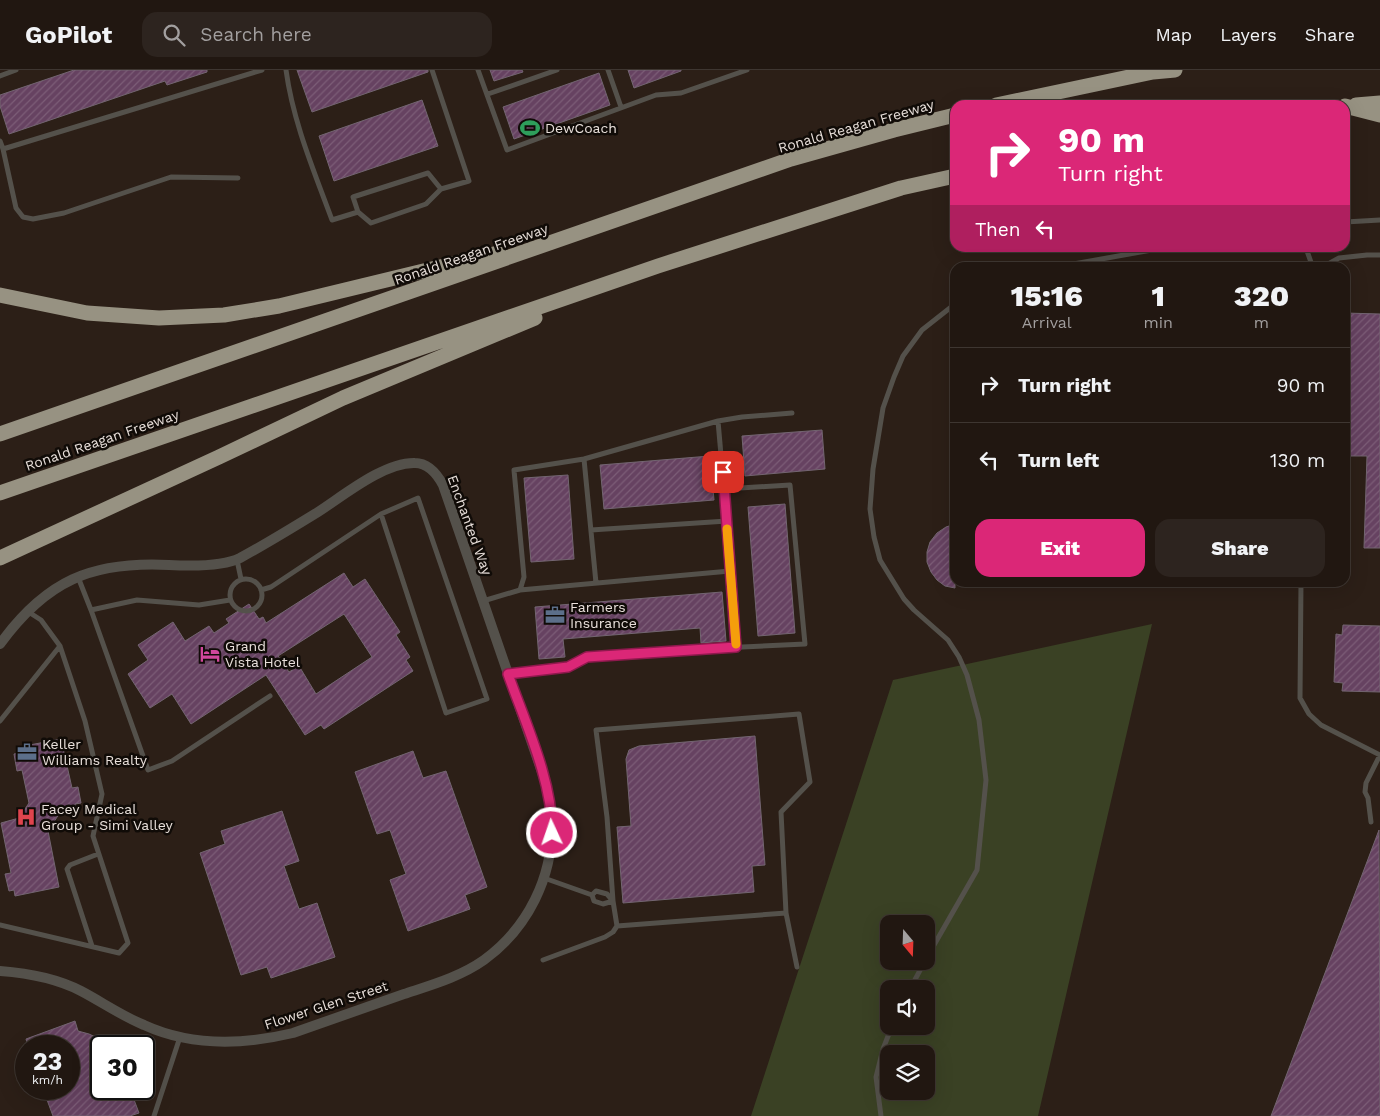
<!DOCTYPE html>
<style>
:root{--surface:#211711;--page:#2d241f;--text:#f1f3f6;--muted:#a29f9f;--line:#3e3631;--accent:#db2777}
body{margin:0;font-family:"Work Sans",sans-serif;background:var(--page);color:var(--text);height:100vh;display:flex;flex-direction:column;font-size:19px;white-space:nowrap}
*{box-sizing:border-box;margin:0}
p{font-size:16px;color:var(--muted)}
.icon{flex:none;width:28px;height:28px;fill:none;stroke:currentColor;stroke-width:2;stroke-linecap:round;stroke-linejoin:round}
.map{position:relative;flex:1;overflow:hidden}
.panel{position:absolute;left:950px;top:192px;width:400px;height:325px;display:flex;flex-direction:column;background:var(--surface);border-radius:15px;box-shadow:0 5px 20px #0002,0 0 0 1px var(--line)}
.panel>*{flex:none}
.top-card{position:absolute;left:950px;top:30px;width:400px;height:152px;border-radius:15px;box-shadow:0 5px 20px #0002,0 0 0 1px var(--line);background:#db2777;color:#fff;overflow:hidden}
.needle{width:32px;rotate:161deg}
.tools{position:absolute;left:880px;top:845px;display:grid;gap:10px}
.tools a{display:grid;place-items:center;width:55px;height:55px;border-radius:10px;background:var(--surface);box-shadow:0 5px 20px #0002,0 0 0 1px var(--line);font-size:25px}
.speed{position:absolute;left:15px;top:965px;display:flex;gap:10px;font-size:25px;font-weight:700;text-align:center}
.speed>*{display:grid;place-content:center;width:65px;height:65px;border-radius:50%;background:var(--surface);box-shadow:0 5px 20px #0002,0 0 0 1px var(--line);line-height:1}
.speed small{font-size:12px;font-weight:400}
.speed .limit{border:2px solid #111;border-radius:8px;background:#fff;color:#111}
.pin{position:absolute;display:grid;place-items:center;width:42px;height:42px;color:#fff;margin:-21px;border-radius:10px;box-shadow:0 2px 8px #0006}
.me{position:absolute;width:55px;margin:-28px;rotate:357deg;stroke-linejoin:round;filter:drop-shadow(0 0 4px #0008)}
.turn{display:flex;align-items:center;gap:18px;height:105px;padding:0 25px;font-size:22px}
.turn .icon{width:65px;height:65px;stroke-width:2.5}
.turn b{display:block;font-size:35px;line-height:42px}
.then{display:flex;align-items:center;height:48px;padding:0 25px;background:#0003;gap:10px;font-size:19px}
.eta{display:flex;justify-content:space-evenly;align-items:center;height:85px;text-align:center}
.eta b{font-size:30px;font-weight:800;line-height:35px}
.primary-button{display:flex;gap:10px;margin-top:auto;padding:10px 25px}
.primary-button a{flex:1;height:58px;border-radius:15px;background:var(--accent);color:#fff;font-size:20px;font-weight:800;line-height:58px;text-align:center}
.primary-button a+a{background:var(--page);color:var(--text)}
ul{padding:0;list-style:none}
li{display:flex;align-items:center;gap:15px;height:75px;padding:0 25px;border-top:1px solid var(--line)}
li div{flex:1}
li b{display:block;font-size:19px}
li em{font-style:normal}
header{display:flex;align-items:center;gap:30px;box-sizing:border-box;height:70px;padding:0 25px;background:var(--surface);border-bottom:1px solid var(--line)}
header strong{font-size:24px}
nav{display:flex;gap:28px;margin-inline-start:auto;font-size:18px}
.search{width:350px;height:45px;background:var(--page);display:flex;align-items:center;gap:12px;box-sizing:border-box;padding:0 18px;border-radius:15px;color:var(--muted);font-size:19px}
.map>svg:first-child{display:block}
.green{fill:#3a4124;fill-rule:evenodd}
.building{fill:url(#building-hatch);stroke:#736571;fill-rule:evenodd}
.lines{fill:none;stroke-linecap:round;stroke-linejoin:round}
.lane{stroke:#54514b;stroke-width:5}
.street{stroke:#54514b;stroke-width:10}
.highway{stroke:#979282;stroke-width:15}
.route-casing{stroke:#8e194d;stroke-width:12}
.route{stroke:#db2777;stroke-width:9}
.slow{stroke:#f59e0b;stroke-width:9}
.labels{text-anchor:middle;stroke-width:5;stroke-linejoin:round;paint-order:stroke}
.street-label{font-size:14px;fill:#e9e0db;stroke:#100b07}
.poi-label{font-size:14px;fill:#e9e0db;stroke:#100b07;text-anchor:start}
</style>
<header>
<strong>GoPilot</strong>
<div class="search"><svg class="icon" aria-label="search" viewBox="0 0 24 24"><circle cx="10" cy="10" r="6"/><path d="M15 15l6 6"/></svg>Search here</div>
<nav><a>Map</a><a>Layers</a><a>Share</a></nav>
</header>
<div class="map">
<svg width="1380" height="1046" viewBox="0 0 1380 1046">
<defs>
<pattern id="building-hatch" width="6" height="6" patternUnits="userSpaceOnUse" patternTransform="scale(1.25)"><rect width="6" height="6" fill="#664261"/><path d="M-1 1l2-2M0 6l6-6M5 7l2-2" fill="none" stroke="#7c5d77"/></pattern>
</defs>
<rect width="100%" height="100%" fill="#2c1f17"/>
<path class="green" d="M1152,554L1038,1046H751L893,610ZM889,854H926V891H889ZM889,919H926V956H889ZM889,984H926V1021H889Z"/>
<path class="building" d="M74,0H207V2L167,15L165,11L9,64L0,36V25Z
M297,0H428V2L312,42Z
M490,0H522L523,2L494,11Z
M628,0H681V1L634,18Z
M599,3L610,35L514,69L503,37Z
M422,30L438,76L334,111L319,66Z
M1345,243L1380,244V478H1364L1367,386H1345Z
M822,360L825,399L745,406L742,366Z
M710,386L714,430L604,439L600,395Z
M568,405L574,489L531,492L524,408Z
M785,434L795,563L758,566L748,437Z
M955,454V518L945,516L937,510L931,502L927,492V482L930,472L937,463L946,457Z
M344,503L353,517L365,509L400,562L396,565L410,587L406,590L413,601L324,659L321,655L305,665L266,605L191,654L172,624L150,638L128,604L148,590L138,575L173,552L185,571L209,556L214,563L229,553L226,549L249,534L259,549L263,547L266,553ZM344,544L372,587L316,624L299,596L289,602L278,586Z
M722,522L726,571L701,573L700,558L563,569L565,587L539,589L535,537Z
M1343,555L1380,556V622L1342,621L1343,613L1334,612L1336,564L1342,565Z
M755,666L765,795L752,796L754,822L623,833L617,757L631,756L626,689L629,680L639,676Z
M61,669L72,718L78,717L81,733L75,734L76,741L59,744L48,761L59,817L15,826L14,820L9,821L5,804L11,803L1,753L19,748L29,733L22,700L17,701L14,684L20,683L19,677Z
M413,681L423,708L446,701L487,817L465,825L470,839L408,861L390,810L406,804L390,760L377,764L355,702Z
M282,741L299,791L284,796L299,839L317,833L335,887L271,908L267,897L241,905L200,783L225,774L221,761Z
M1379,760L1380,1046H1271Z
M75,951L78,961L89,964L100,969L111,965L115,976H101V1019H130L139,1043L130,1046H53L43,1019H69V976H28L26,969Z"/>
<g class="lines">
<path class="lane" d="M286,0C293,52 314,101 332,150L358,142
M432,0L469,111L441,119L426,134L371,153L358,142L353,127L428,103L441,119
M478,0L507,80L656,25L681,23L747,0
M608,0L621,37
M0,6L16,0
M488,24L557,0
M0,71L3,79L13,76L262,0
M3,79L16,138L23,147L33,149L64,143L171,107L238,108
M1345,152L1380,150
M1306,178L1313,198
M1051,198L1163,178
M1321,198L1339,188L1367,185H1380
M718,351L742,347L792,343
M584,389L596,513
M724,419L730,501
M591,460L727,451
M237,490L241,509
M78,507L91,540
M230 525a16 16 0 1 1 32 0a16 16 0 1 1-32 0Z
M1301,512L1300,628L1309,644L1321,655L1380,685
M261,520L271,517L381,444L446,643L487,629L418,428L381,444
M520,520L730,501L736,577
M230,530L199,535L137,530L91,540L148,700L172,691L270,626
M483,531L520,520L524,507L514,400L584,389L718,351L724,419L790,415L805,574L699,579L587,587L568,597L508,604
M0,651L60,576
M1371,752L1368,728L1365,722L1366,713L1380,685
M544,808L592,825L594,831L603,834L613,831
M592,825L596,821L607,824L613,831L617,856L786,843L781,742L810,712L799,644L596,660L607,747L613,831
M786,843L797,897
M0,855L119,883L128,873L93,766L102,724L85,651L60,576L41,550L27,541
M92,876L67,799L70,795L98,784
M926,889L977,800L986,710L979,650L967,605L959,587L948,570L914,540L904,529L880,490L874,467L870,439L873,399L883,338L894,307L903,286L922,260L955,234
M543,890L605,867L613,862L617,856
M910,919L925,891
M154,1046L180,967
M881,1046L876,1007L883,979L892,956"/>
<path class="street" d="M0,574C46,511 91,491 169,495C188,496 222,497 240,488C266,474 292,458 318,442C343,426 384,392 415,393C428,393 437,404 443,415L544,708C548,723 552,738 552,753C553,807 528,858 484,890C460,907 431,915 404,924C367,937 330,950 293,963C243,975 192,977 144,955C122,946 102,932 81,921C56,908 27,903 0,901"/>
<path class="highway" d="M996,35L1153,2L1175,0
M1356,35L1380,33
M1345,36L1380,45
M0,225L87,243L159,248L224,245L279,236L498,183
M0,364L791,89L894,60L955,45
M0,423L658,196L901,118L955,106
M0,488L219,387L343,328L535,248"/>
</g>
<g class="lines">
<defs>
<path id="route" d="M552,763C553,712 525,652 508,604L568,597L587,587L736,577L723,402"/>
</defs>
<use href="#route" class="route-casing"/>
<use href="#route" class="route"/>
<path class="slow" d="M727,459L736,574"/>
</g>
<defs>
<symbol id="stadium-bare" viewBox="-9 -9 18 18"><path d="M0-5a6.5 5 0 1 0 0 10a6.5 5 0 1 0 0-10ZM-3.5-1.8h7v3.6h-7Z" fill="#2e9e5b" stroke="#100b07" stroke-width="2.5" paint-order="stroke"/></symbol>
<symbol id="office-bare" viewBox="-9 -9 18 18"><path d="M-6-3h4V-5.5h4V-3h4V5H-6ZM-1-4.5V-3h2v-1.5ZM-6 0V1H6V0Z" fill="#5c6f8a" stroke="#100b07" stroke-width="2.5" paint-order="stroke"/></symbol>
<symbol id="hotel-bare" viewBox="-9 -9 18 18"><path d="M-6-4.5h1.5V1H6V5H4.5V3h-9V5H-6ZM-4 0a1.8 1.8 0 1 1 3.6 0ZM.5 0V-2.5h3Q6-2.5 6 0Z" fill="#d1479c" stroke="#100b07" stroke-width="2.5" paint-order="stroke"/></symbol>
<symbol id="hospital-bare" viewBox="-9 -9 18 18"><path d="M-5-5h3v3.5h4V-5h3V5h-3V1.5h-4V5h-3Z" fill="#e0444e" stroke="#100b07" stroke-width="2.5" paint-order="stroke"/></symbol>
</defs>
<g fill-rule="evenodd">
<use href="#stadium-bare" x="516" y="44" width="28" height="28"/>
<use href="#office-bare" x="541" y="531" width="28" height="28"/>
<use href="#hotel-bare" x="196" y="570" width="28" height="28"/>
<use href="#office-bare" x="13" y="668" width="28" height="28"/>
<use href="#hospital-bare" x="12" y="733" width="28" height="28"/>
</g>
<g class="labels">
<g class="street-label">
<text transform="translate(856 56) rotate(-16)" y="5">Ronald Reagan Freeway</text>
<text transform="translate(471 184) rotate(-19)" y="5">Ronald Reagan Freeway</text>
<text transform="translate(102 370) rotate(-19)" y="5">Ronald Reagan Freeway</text>
<text transform="translate(470 455) rotate(70)" y="5">Enchanted Way</text>
<text transform="translate(326 935) rotate(-18)" y="5">Flower Glen Street</text>
</g>
<g class="poi-label">
<text x="545" y="63">DewCoach</text>
<text x="570" y="542">Farmers<tspan x="570" dy="16">Insurance</tspan></text>
<text x="225" y="581">Grand<tspan x="225" dy="16">Vista Hotel</tspan></text>
<text x="42" y="679">Keller<tspan x="42" dy="16">Williams Realty</tspan></text>
<text x="41" y="744">Facey Medical<tspan x="41" dy="16">Group - Simi Valley</tspan></text>
</g>
</g>
</svg>
<div class="tools">
<a><svg class="needle" viewBox="-14 -14 28 28"><path d="M0-13l5 13h-10z" fill="#e53935"/><path d="M0 13l5-13h-10z" fill="#a29f9f"/></svg></a>
<a><svg class="icon" aria-label="sound" viewBox="0 0 24 24"><path d="M4 9h4l5-4v14l-5-4H4zM17 9q2 3 0 6"/></svg></a>
<a><svg class="icon" aria-label="layers" viewBox="0 0 24 24"><path d="M12 4l9 5-9 5-9-5zM3 14l9 5 9-5"/></svg></a>
</div>
<div class="speed"><div>23<small>km/h</small></div><div class="limit">30</div></div>
<div class="pin" style="left:723px;top:402px;background:#d93025"><svg class="icon" aria-label="arrive" viewBox="0 0 24 24"><path d="M6 21V4h12l-3 4 3 4H6"/></svg></div>
<svg class="me" style="left:552px;top:763px" viewBox="-20 -20 40 40"><circle r="17" fill="#db2777" stroke="#fff" stroke-width="3"/><path d="M0-11L8 9 0 5-8 9z" fill="#fff"/></svg>
<div class="top-card">
<div class="turn"><svg class="icon" aria-label="right" viewBox="0 0 24 24"><path d="M7 20v-9h11M14 6l5 5-5 5"/></svg><div><b>90 m</b>Turn right</div></div>
<div class="then">Then<svg class="icon" aria-label="left" viewBox="0 0 24 24"><path d="M17 20v-9H6M10 6l-5 5 5 5"/></svg></div>
</div>
<section class="panel">
<div class="eta">
<div><b>15:16</b><p>Arrival</p></div>
<div><b>1</b><p>min</p></div>
<div><b>320</b><p>m</p></div>
</div>
<ul>
<li><svg class="icon" aria-label="right" viewBox="0 0 24 24"><path d="M7 20v-9h11M14 6l5 5-5 5"/></svg><div><b>Turn right</b></div><em>90 m</em></li>
<li><svg class="icon" aria-label="left" viewBox="0 0 24 24"><path d="M17 20v-9H6M10 6l-5 5 5 5"/></svg><div><b>Turn left</b></div><em>130 m</em></li>
</ul>
<div class="primary-button"><a>Exit</a><a>Share</a></div>
</section>
</div>
